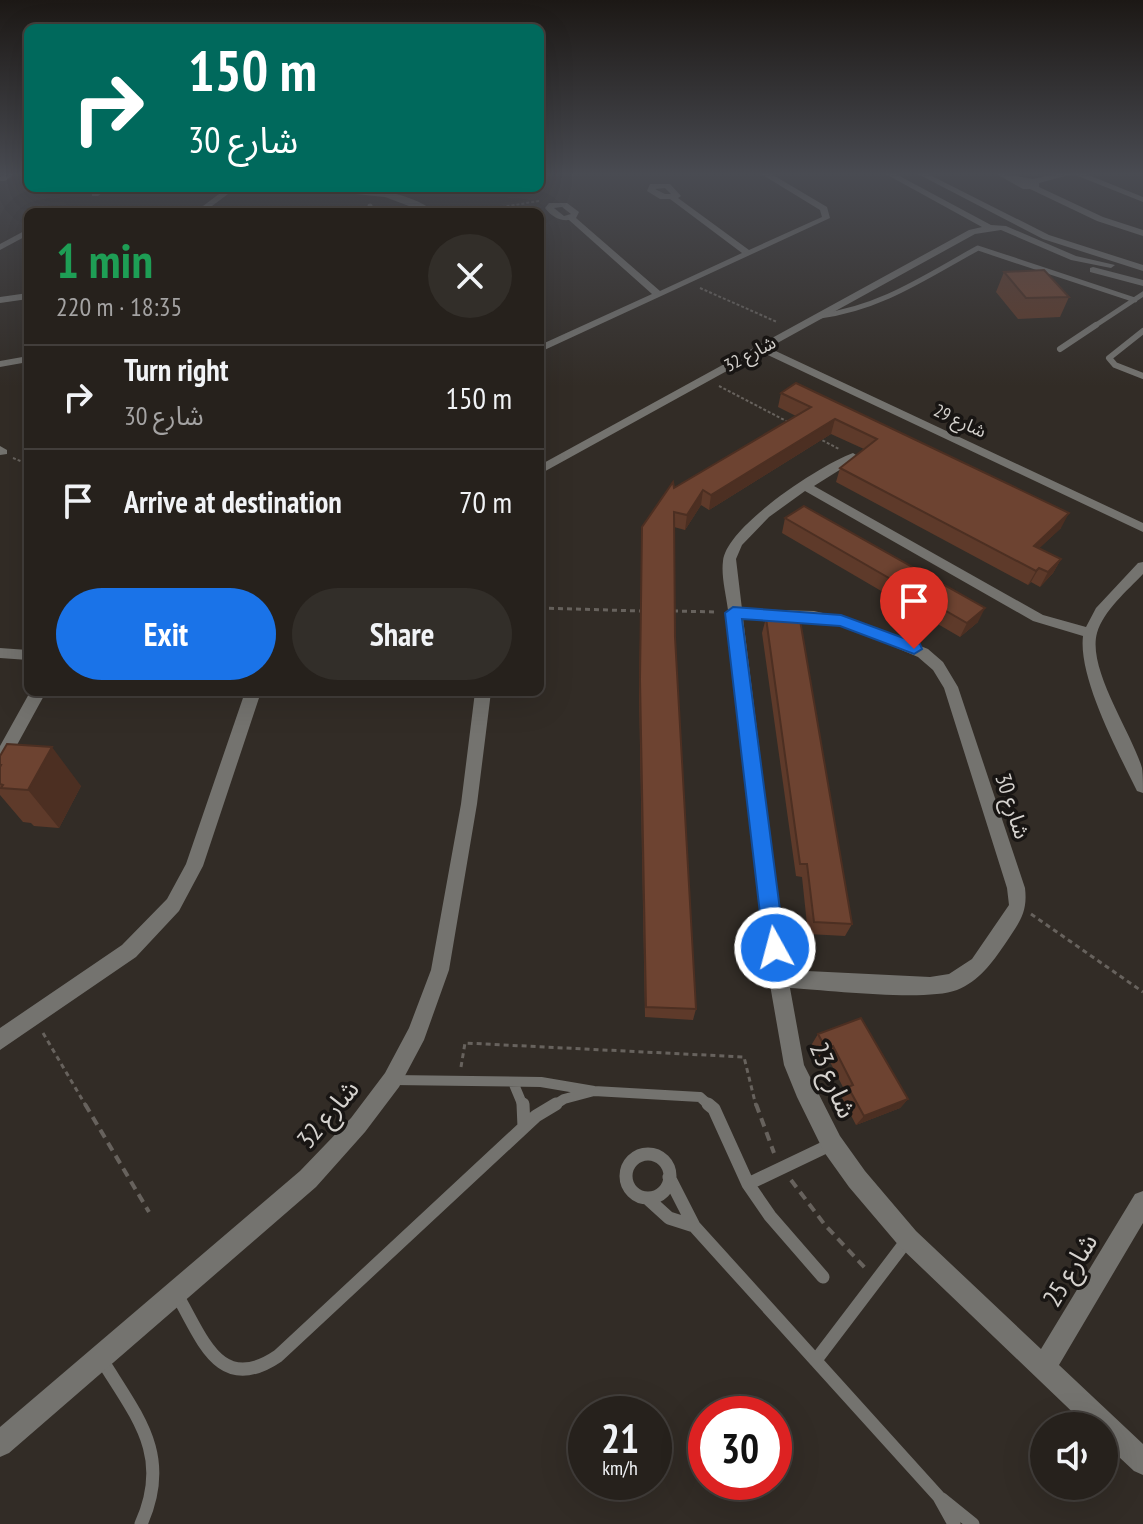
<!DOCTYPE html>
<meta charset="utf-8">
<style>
:root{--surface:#26211c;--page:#322e29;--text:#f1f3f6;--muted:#a4a3a3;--line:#423e3b;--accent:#1a73e8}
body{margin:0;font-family:"PT Sans Narrow","Noto Sans Arabic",sans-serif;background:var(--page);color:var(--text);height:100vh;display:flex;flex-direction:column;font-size:30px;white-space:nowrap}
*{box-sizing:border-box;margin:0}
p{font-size:26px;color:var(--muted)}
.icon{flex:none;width:44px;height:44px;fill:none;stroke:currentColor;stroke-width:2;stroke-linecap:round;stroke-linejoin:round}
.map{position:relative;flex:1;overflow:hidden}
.drawer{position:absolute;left:24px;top:208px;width:520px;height:488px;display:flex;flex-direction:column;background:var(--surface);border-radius:12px;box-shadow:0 8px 32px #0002,0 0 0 2px var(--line)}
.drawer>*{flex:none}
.top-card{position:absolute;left:24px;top:24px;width:520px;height:168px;border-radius:12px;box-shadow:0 8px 32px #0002,0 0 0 2px var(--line);background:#00695c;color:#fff;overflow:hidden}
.controls{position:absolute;left:1030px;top:1412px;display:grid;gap:16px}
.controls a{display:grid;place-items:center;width:88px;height:88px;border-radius:50%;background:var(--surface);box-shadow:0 8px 32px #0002,0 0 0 2px var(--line);font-size:40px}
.speed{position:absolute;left:568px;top:1396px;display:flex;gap:16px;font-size:40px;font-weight:700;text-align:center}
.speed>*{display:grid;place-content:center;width:104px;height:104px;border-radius:50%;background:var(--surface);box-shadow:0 8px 32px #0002,0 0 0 2px var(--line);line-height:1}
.speed small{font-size:20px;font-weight:400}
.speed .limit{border:12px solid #d22;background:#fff;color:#111}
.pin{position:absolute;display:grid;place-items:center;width:68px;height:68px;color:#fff;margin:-82px -34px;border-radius:50% 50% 50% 0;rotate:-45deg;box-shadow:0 0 8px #0007}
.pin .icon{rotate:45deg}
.me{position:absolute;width:88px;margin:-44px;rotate:353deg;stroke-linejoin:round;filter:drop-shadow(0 0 6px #0008)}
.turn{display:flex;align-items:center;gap:28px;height:168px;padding:0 32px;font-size:36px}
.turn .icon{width:104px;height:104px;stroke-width:2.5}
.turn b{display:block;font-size:56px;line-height:68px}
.round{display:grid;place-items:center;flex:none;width:84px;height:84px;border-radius:42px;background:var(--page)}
.headline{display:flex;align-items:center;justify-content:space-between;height:136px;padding:0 32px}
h1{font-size:48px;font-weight:800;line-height:60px;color:#1e9e55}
.cta{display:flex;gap:16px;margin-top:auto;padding:16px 32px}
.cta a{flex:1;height:92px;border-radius:48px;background:var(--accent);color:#fff;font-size:32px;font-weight:800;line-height:92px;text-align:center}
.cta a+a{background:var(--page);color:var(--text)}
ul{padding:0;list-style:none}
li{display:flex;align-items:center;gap:24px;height:104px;padding:0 32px;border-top:2px solid var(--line)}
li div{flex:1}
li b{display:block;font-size:30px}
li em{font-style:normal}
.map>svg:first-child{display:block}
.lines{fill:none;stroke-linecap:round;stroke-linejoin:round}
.path-far2{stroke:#67625d;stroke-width:2;stroke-dasharray:3 2;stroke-linecap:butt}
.path-far1{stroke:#67625d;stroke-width:3;stroke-dasharray:5 4;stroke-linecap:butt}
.path{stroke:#67625d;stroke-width:4;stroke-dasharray:9 6;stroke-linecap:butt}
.service-far3{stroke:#74736f;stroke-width:5}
.service-far2{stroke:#74736f;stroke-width:6}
.service-far1{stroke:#74736f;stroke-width:10}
.service{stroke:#74736f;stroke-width:13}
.minor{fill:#74736f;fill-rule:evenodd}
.tertiary{fill:#74736f;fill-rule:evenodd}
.wall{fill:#5e3a2a}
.shaded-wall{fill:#4c2f22}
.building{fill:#6d4331;stroke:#4c2f22;stroke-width:2}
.route{fill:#1a73e8;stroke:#114b97;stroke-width:2}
.labels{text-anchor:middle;stroke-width:7;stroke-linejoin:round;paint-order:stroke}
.far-street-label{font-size:18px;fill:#d5d2ce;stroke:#181513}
.street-label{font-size:22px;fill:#d5d2ce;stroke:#181513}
.near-street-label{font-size:26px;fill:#d5d2ce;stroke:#181513}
</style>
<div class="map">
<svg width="1143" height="1524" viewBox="0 0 1143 1524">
<rect width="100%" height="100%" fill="#322c26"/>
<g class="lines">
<path class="path-far2" d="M472,212L539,201
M700,288L777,322
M719,386L790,423
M818,438L839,449
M13,458L28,464"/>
<path class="path-far1" d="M540,608L641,611
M673,611L717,612
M1031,914L1143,992
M43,1033L86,1106
M461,1067L465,1043L744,1057L756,1106"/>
<path class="path" d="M85,1104L149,1212
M756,1104L774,1153
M791,1180L825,1225L866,1269"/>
<path class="service-far3" d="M370,206V212
M820,316C881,308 925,277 978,248L1135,300
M1093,327L1143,294"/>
<path class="service-far2" d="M1143,331L1109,358L1115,365L1143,376
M1060,349L1096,325"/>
<path class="service-far1" d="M393,1080L541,1082L594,1091L700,1097L710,1106
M513,1082L523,1106
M553,1106L564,1099L594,1091"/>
<path class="service" d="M523,1104L524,1127
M708,1104L714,1109L748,1184L770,1216L823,1277
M626 1176a22 22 0 1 1 44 0a22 22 0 1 1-44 0Z
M669,1177L694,1226L939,1497L954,1524
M748,1184L832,1144
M648,1199L669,1218L694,1226
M177,1295C202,1337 219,1396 278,1356L536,1116L556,1104
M102,1360C137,1417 172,1455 141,1524
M816,1360L908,1239
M942,1499L973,1524"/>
<path class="minor" d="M7,172H17L5,181H0V177Z
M758,172H768L827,207L830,218L540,352V345L652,294L569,220C559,221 551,216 545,208L549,203H567L579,212L576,218L660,291L742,253L670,199H660L647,191L650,184H670L681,196L678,198L749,250L822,217L820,210ZM665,188L671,194H665L655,189ZM562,207L571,214L564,216L554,208Z
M914,172H924L1049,235L1143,265V271L1043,239Z
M993,172L1033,179L1063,172H1081L1143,197V202L1073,174L1039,183V187L1103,217L1143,230V236L1097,221L1030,189H1023Z
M99,188H108L98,196H92V192Z
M227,188H236L204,212H195Z
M297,188C341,188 398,183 435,212H425L385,197Z
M28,229V235L0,250V244Z
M28,293V299L0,303V297Z
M757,346H765L1143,523V532L757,350Z
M28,356V362L0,367V361Z
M0,446L7,450V454L0,455Z
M853,453L859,457L857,459L814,486L1043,615L1086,627L1096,608L1138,563L1143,562V574C1127,591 1104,610 1097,633C1087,669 1132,733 1142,768C1143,775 1143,785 1143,793L1137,791C1118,752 1078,678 1083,636L1033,621L805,491L769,517L742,545L736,559L742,609L814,611L858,621L928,649L943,662L958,687L1025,888C1028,913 1019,923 1005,944C992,963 979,981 957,990C925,1002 828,990 790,988L804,1065L840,1136L865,1171L916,1231L1041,1349L1135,1194L1143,1191V1223L1059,1365L1143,1444V1475L1134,1471L1104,1443V1426H1087L900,1247L849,1187L824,1152L797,1097L784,1065L769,979L729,617L726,613L728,610C726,594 721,576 723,561C726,526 822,464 853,453ZM743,618L814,621L850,628L918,657L933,670L944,688L1007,888L1009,905L972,959L949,974L930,977L787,970Z
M0,648L28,650V660L0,658Z
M30,692H46L6,765L0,767V746Z
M245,692H261L203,866L179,911L136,957L0,1050V1028L122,945L167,899L186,864Z"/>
<path class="tertiary" d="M882,172H892L991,225L1006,226L1076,256L1115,265L1111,268L1071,260L1001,230L975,234L540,474V465L969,230L982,227Z
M1093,267L1143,280V286L1090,272V268Z
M475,692H491L477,804L449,970L424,1040L399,1087L365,1132L316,1187L9,1453L0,1457V1427L300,1171L351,1118L385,1073L409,1028L431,970L461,804Z"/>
</g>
<path class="wall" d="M1004,272L1069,297L1060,317L1018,319L996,292Z
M781,393L1061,528L1039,548L1061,559L1053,573L1040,587L1031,582L1028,585L836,482L840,468L864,449L831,434L709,510L701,505L685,530L674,527L675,637L696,1009L693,1020L645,1017L639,693L642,527L796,416L778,407Z
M785,518L978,622L960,637L782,533Z
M766,618L852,924L845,936L808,934L802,877L796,876L762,633Z
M0,756L81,786L59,828L34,826L31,823L23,822L0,795Z
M818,1034L908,1099L900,1108L856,1125L841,1096L845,1091L827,1056L820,1058L812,1044Z"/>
<path class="shaded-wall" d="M835,419L831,434L709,510L711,495Z
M703,490L701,505L685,530L687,515Z
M1069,513L1061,528L1027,560L1034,546Z
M1061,559L1053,573L1040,587L1048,572Z
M1039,568L1031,582L1028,585L1036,571Z
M985,608L978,622L960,637L967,623Z
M52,747L81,786L59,828L28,790Z
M833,1046L827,1056L820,1058L826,1049Z
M908,1099L900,1108L856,1125L864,1116Z"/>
<path class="building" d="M1044,270L1069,297L1026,298L1004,272Z
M796,383L1069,513L1034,546L1061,559L1048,572L1039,568L1036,571L840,468L877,439L835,419L711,495L703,490L687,515L674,512L675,637L696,1009L646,1007L640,679L642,527L673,482L674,488L811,407L781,393Z
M804,506L985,608L967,623L785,518Z
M766,618L800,620L852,924L814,922L807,864H800Z
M7,744L52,747L28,790L1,788L3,785L0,784V767L1,765H0V756Z
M861,1018L908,1099L864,1116L848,1087L853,1085L833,1046L826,1049L818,1034Z"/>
<linearGradient id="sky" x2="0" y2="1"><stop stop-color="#1c1815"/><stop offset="0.45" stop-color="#494b52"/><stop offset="1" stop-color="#494b52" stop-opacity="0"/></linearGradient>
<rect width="1143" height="386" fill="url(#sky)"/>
<path class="route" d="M733,607L841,615L920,644L922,649L914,654L840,626L742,619L785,948L782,955L775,958L767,955L764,948L725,613Z"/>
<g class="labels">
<g class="far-street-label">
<text transform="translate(750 354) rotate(-28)" y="6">شارع 32</text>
<text transform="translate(960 421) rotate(25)" y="6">شارع 29</text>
</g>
<g class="street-label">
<text transform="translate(1013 806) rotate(72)" y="8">شارع 30</text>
</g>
<g class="near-street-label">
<text transform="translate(833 1080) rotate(67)" y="9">شارع 23</text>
<text transform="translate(328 1114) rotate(-50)" y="9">شارع 32</text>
<text transform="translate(1070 1270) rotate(-59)" y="9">شارع 25</text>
</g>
</g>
</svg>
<div class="controls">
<a><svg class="icon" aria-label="sound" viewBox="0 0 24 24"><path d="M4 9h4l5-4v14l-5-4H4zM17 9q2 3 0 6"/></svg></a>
</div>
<div class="speed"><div>21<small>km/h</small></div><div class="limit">30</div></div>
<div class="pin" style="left:914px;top:649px;background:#d93025"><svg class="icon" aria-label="arrive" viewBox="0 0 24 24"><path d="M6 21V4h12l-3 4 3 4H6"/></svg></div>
<svg class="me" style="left:775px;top:948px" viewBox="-20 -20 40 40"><circle r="17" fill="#1a73e8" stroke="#fff" stroke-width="3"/><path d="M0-11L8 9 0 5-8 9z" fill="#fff"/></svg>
<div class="top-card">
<div class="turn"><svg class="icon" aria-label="right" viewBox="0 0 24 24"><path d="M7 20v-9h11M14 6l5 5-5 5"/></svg><div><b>150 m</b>شارع 30</div></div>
</div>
<section class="drawer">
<div class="headline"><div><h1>1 min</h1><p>220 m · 18:35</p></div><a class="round"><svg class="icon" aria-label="close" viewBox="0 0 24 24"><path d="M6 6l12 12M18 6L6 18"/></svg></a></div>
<ul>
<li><svg class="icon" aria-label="right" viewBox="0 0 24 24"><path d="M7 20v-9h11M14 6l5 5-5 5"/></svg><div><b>Turn right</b><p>شارع 30</p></div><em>150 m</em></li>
<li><svg class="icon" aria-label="arrive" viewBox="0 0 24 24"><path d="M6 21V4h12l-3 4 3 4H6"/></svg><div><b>Arrive at destination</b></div><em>70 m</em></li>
</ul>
<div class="cta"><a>Exit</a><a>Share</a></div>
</section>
</div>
